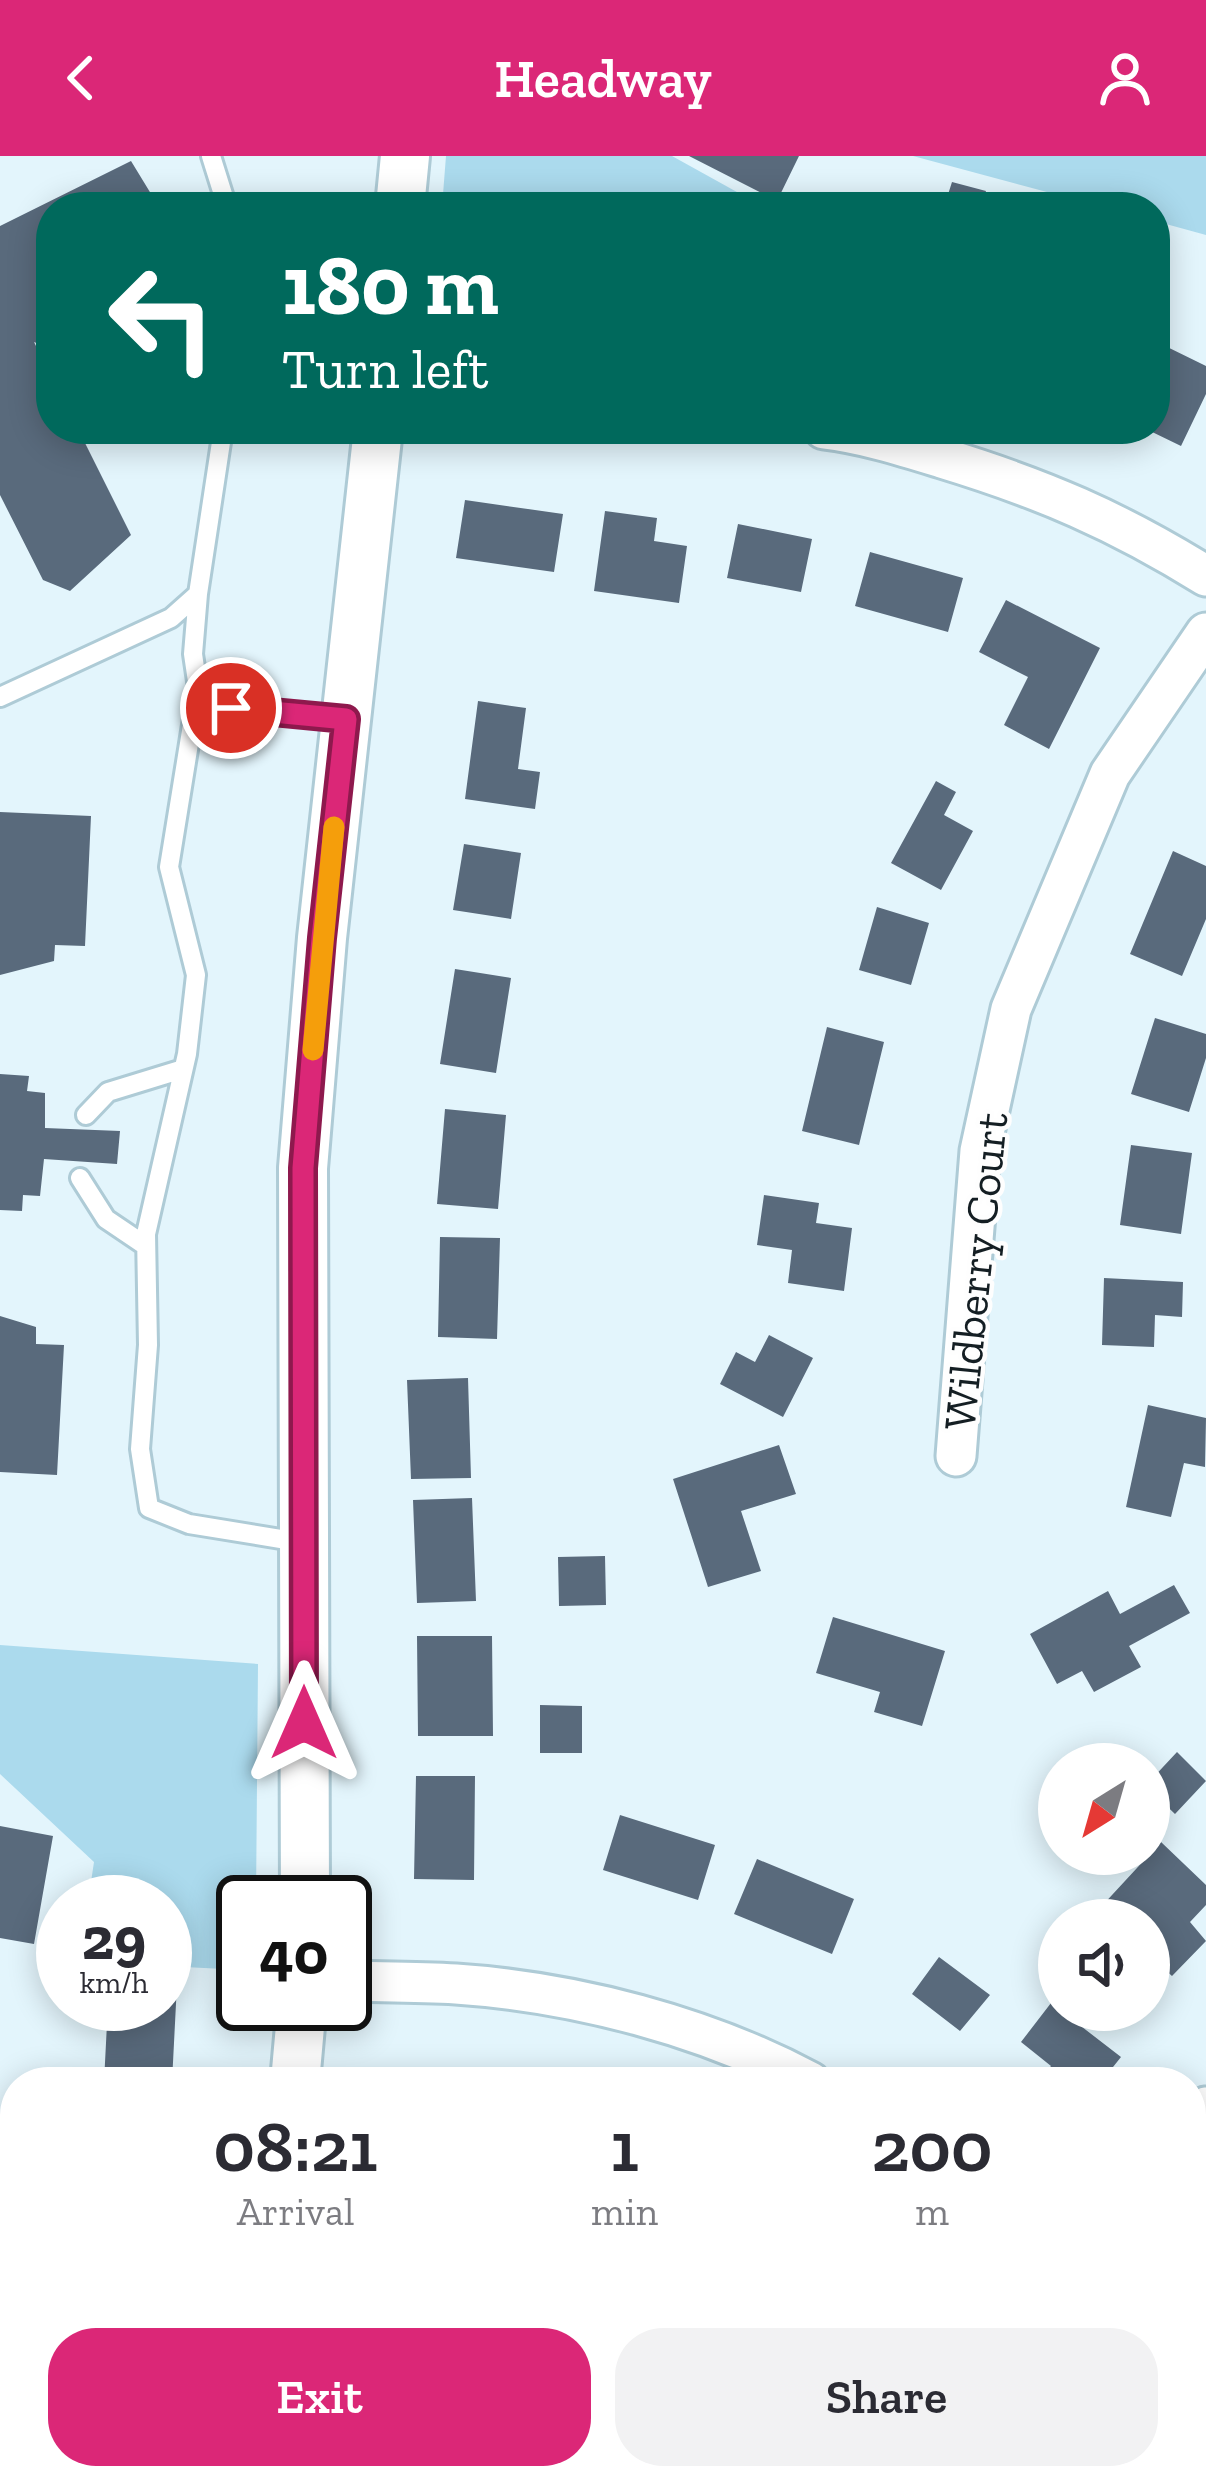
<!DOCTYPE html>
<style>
:root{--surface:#fff;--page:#f2f2f3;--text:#2b2b33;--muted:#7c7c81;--accent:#db2777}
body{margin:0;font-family:"Zilla Slab",serif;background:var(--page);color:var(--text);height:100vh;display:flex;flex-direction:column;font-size:45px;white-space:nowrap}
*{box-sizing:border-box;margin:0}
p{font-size:39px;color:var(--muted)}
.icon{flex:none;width:66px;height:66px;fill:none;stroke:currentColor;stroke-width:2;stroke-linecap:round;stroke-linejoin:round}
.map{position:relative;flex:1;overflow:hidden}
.panel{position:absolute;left:0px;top:1911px;width:1206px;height:423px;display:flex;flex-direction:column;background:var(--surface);border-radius:48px 48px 0 0;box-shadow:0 6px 30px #0003}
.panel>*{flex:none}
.guide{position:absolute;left:36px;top:36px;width:1134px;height:252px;border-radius:48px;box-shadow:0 6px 30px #0003;background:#00695c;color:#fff;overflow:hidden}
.needle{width:78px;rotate:217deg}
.buttons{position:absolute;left:1038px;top:1587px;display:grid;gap:24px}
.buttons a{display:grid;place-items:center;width:132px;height:132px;border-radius:50%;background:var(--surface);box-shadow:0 6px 30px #0003;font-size:60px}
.speed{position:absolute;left:36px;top:1719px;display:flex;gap:24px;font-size:60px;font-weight:700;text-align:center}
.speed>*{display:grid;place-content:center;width:156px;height:156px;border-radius:50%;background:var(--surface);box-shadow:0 6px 30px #0003;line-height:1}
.speed small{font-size:30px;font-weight:400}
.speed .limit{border:6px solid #111;border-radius:18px;background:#fff;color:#111}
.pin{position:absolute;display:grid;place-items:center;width:102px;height:102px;color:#fff;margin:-51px;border:6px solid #fff;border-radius:50%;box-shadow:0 3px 12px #0007}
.me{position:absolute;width:132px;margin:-66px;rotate:0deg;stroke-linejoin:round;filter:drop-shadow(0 0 9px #0008)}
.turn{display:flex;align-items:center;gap:42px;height:252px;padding:0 48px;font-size:54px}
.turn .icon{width:156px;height:156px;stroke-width:2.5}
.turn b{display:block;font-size:84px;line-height:102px}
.eta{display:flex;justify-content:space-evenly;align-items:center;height:204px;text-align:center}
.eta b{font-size:72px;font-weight:600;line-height:84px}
.primary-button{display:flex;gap:24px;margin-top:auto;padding:24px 48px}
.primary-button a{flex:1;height:138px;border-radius:48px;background:var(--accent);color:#fff;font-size:48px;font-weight:600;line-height:138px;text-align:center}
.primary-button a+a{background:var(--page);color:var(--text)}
header{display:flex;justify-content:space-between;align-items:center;height:156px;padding:0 48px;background:var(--accent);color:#fff;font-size:54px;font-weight:600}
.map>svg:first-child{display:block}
.green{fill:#abdaed}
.building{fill:#596a7c}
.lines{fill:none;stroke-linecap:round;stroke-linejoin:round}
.service-casing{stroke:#aecbd6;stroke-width:24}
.minor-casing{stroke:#aecbd6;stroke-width:45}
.tertiary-casing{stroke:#aecbd6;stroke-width:54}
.service{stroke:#fff;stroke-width:18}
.minor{stroke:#fff;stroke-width:39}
.tertiary{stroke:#fff;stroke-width:48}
.route-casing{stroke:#8e194d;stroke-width:30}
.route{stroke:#db2777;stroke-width:21}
.slow{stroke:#f59e0b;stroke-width:21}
.labels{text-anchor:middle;stroke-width:9;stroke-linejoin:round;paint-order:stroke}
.street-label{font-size:45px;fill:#141e23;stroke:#fefefe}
</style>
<header><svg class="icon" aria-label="back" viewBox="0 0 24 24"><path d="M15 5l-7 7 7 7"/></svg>Headway<svg class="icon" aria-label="person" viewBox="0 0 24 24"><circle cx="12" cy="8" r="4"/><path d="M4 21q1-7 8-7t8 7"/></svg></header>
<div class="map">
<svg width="1206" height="2332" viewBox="0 0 1206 2332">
<rect width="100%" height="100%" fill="#e3f5fc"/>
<path class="green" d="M446,0H672L764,51H442Z
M913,0H1206V79L1155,65V51H1103Z
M0,1489L258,1508L256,1746H243V1814L165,1810V1746H88L94,1706L0,1618Z"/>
<path class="building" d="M689,0H799L777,45Z
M131,5L156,46L168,51H51V193L34,186L51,220V273H78L131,379L70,435L43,424L0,339V70Z
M952,26L986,35L981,51H944Z
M1155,185L1206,210V238L1181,290L1146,273H1155Z
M465,344L563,358L554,416L456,402Z
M605,355L657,362L654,385L687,390L679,447L594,435Z
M738,368L812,383L801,436L727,422Z
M870,396L963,422L948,476L855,450Z
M1006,444L1100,492L1049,593L1004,569L1028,521L979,496Z
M478,545L526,552L518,613L540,616L535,653L465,643Z
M936,625L956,636L944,659L973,675L941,734L891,707Z
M0,656L91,660L85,790L55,789L54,805L0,819Z
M464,688L521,697L511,763L453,754Z
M1173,695L1206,710V763L1182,820L1130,798Z
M877,751L929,767L911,829L859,814Z
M455,813L511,822L496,917L440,908Z
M1155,862L1206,878V902L1189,956L1131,938Z
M827,871L884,886L859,989L802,975Z
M0,918L29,920L27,935L45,937V972L120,975L117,1008L44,1003L40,1040L23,1039L22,1055L0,1054Z
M445,953L506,959L498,1053L437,1048Z
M1131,989L1192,997L1181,1078L1120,1069Z
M764,1039L819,1047L816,1067L852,1072L844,1135L788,1127L792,1094L757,1089Z
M440,1081L500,1082L497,1183L438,1181Z
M1104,1122L1183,1126L1182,1161L1155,1159L1154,1191L1102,1189Z
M0,1160L36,1171V1188L64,1189L57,1319L0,1316Z
M769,1179L813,1202L783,1261L720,1228L736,1196L755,1206Z
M468,1222L471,1322L411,1323L407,1224Z
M1148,1249L1206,1262L1205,1311L1184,1307L1171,1361L1126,1351Z
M779,1289L796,1338L741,1355L761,1415L708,1431L673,1323Z
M472,1342L476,1445L417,1447L413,1344Z
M605,1400L606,1449L559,1450L558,1401Z
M1174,1429L1190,1457L1129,1490L1141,1511L1094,1536L1082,1515L1057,1528L1030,1478L1108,1435L1120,1458Z
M833,1461L945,1495L922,1570L874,1556L880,1536L816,1517Z
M417,1480H492L493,1580H418Z
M540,1549L582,1550V1597H540Z
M1177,1596L1206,1625L1175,1658L1149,1633V1626Z
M416,1620H475L474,1724L414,1723Z
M620,1659L715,1689L698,1744L603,1714Z
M0,1670L53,1680L34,1788L0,1782Z
M1161,1686L1206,1729V1749L1190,1766L1206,1785L1172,1820L1149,1799V1764H1112L1100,1752Z
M757,1703L854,1743L832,1798L734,1758Z
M939,1801L990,1839L960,1875L912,1838Z
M165,1828H177L172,1926H104L108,1848H165Z
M1051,1847L1121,1901L1101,1926H1038L1051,1910L1021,1886Z
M450,2319H506L503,2332H447Z"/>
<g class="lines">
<defs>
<path id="service" d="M211,0L227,51
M198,438L193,498L198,532L231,552L346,563
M198,532L169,711L196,819L187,898L146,1078L148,1189L140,1293L149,1352L189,1368L299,1386
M0,541L171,462L198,438L223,273
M86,959L108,936L183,913
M80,1022L106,1063L146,1090"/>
<path id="minor" d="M824,273C865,278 903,290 942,302C1041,332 1118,365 1206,420
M956,1300L980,995L1011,853L1110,618L1206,477
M345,1825C382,1826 419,1826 456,1828C575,1836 705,1870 810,1926
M1191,1969L1206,1951
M1191,2185L1206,2199
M0,2329L2,2332"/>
<path id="tertiary" d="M400,51L405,0
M305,1746L303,1012L322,782L378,273
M295,1926L302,1848
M256,2332L257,2319"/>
</defs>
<use href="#service" class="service-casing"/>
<use href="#minor" class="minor-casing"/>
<use href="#tertiary" class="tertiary-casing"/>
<use href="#service" class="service"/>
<use href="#minor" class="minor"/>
<use href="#tertiary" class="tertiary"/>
</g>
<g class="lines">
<defs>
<path id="route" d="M231,552L346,563L322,782L303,1012L304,1567"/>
</defs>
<use href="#route" class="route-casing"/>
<use href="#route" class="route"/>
<path class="slow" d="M313,894L334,671"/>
</g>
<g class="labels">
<g class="street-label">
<text transform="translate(975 1115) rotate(-84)" y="16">Wildberry Court</text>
</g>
</g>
</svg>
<div class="buttons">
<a><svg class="needle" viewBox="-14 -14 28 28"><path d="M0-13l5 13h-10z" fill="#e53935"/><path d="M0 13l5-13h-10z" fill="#7c7c81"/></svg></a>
<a><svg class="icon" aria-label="sound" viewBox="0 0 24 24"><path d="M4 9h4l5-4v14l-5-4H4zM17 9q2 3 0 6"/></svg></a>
</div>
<div class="speed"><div>29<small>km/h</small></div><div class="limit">40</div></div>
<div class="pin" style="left:231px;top:552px;background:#d93025"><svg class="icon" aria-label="arrive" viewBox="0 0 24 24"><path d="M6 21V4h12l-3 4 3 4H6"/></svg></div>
<svg class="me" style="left:304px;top:1567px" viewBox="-20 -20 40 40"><path d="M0-17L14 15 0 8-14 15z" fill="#db2777" stroke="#fff" stroke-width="4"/></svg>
<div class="guide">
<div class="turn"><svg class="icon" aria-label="left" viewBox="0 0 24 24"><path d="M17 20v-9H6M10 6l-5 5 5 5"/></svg><div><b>180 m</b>Turn left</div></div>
</div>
<section class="panel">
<div class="eta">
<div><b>08:21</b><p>Arrival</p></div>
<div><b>1</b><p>min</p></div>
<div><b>200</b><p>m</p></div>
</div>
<div class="primary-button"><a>Exit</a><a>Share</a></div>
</section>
</div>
